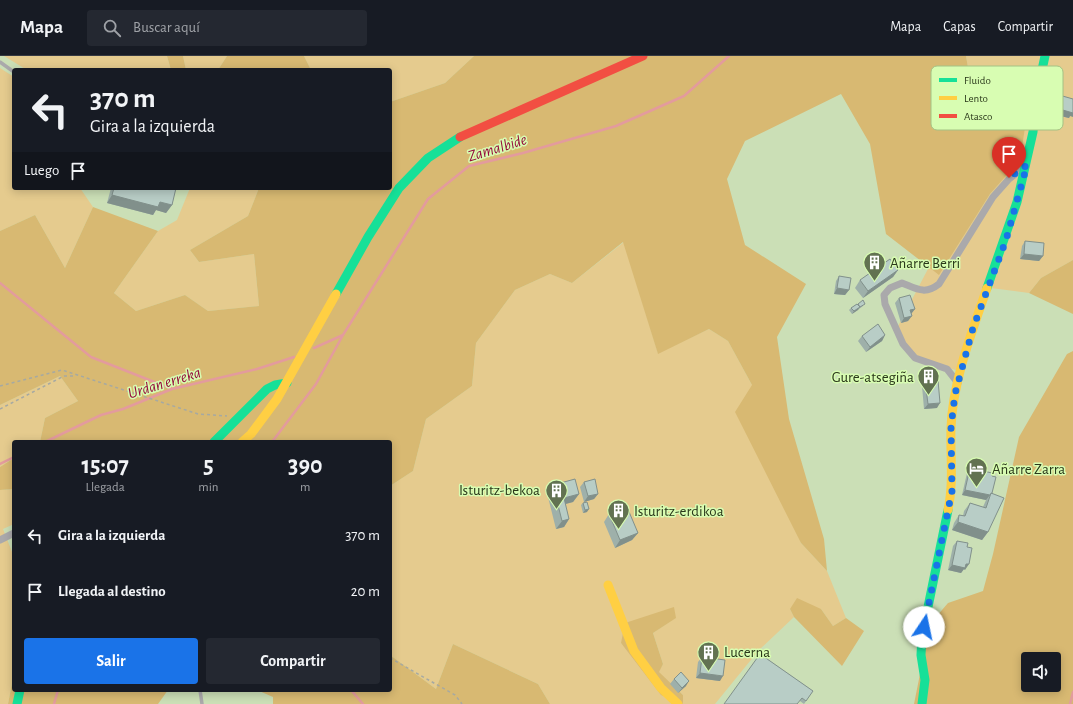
<!DOCTYPE html>
<html lang="es">
<meta charset="utf-8">
<style>
:root{--surface:#171b24;--page:#242831;--text:#f1f3f6;--muted:#9ea1a6;--line:#363941;--accent:#1a73e8}
body{margin:0;font-family:"Alegreya Sans",sans-serif;background:var(--page);color:var(--text);height:100vh;display:flex;flex-direction:column;font-size:15px;white-space:nowrap}
*{box-sizing:border-box;margin:0}
p{font-size:13px;color:var(--muted)}
.icon{flex:none;width:22px;height:22px;fill:none;stroke:currentColor;stroke-width:2;stroke-linecap:round;stroke-linejoin:round}
.map{position:relative;flex:1;overflow:hidden}
.details{position:absolute;left:12px;top:384px;width:380px;height:252px;display:flex;flex-direction:column;background:var(--surface);border-radius:4px;box-shadow:0 2px 10px #0003}
.details>*{flex:none}
.top-card{position:absolute;left:12px;top:12px;width:380px;height:122px;border-radius:4px;box-shadow:0 2px 10px #0003;background:#171b24;color:var(--text);overflow:hidden}
.controls{position:absolute;left:1021px;top:596px;display:grid;gap:8px}
.controls a{display:grid;place-items:center;width:40px;height:40px;border-radius:4px;background:var(--surface);box-shadow:0 2px 10px #0003;font-size:20px}
.pin{position:absolute;display:grid;place-items:center;width:34px;height:34px;color:#fff;margin:-41px -17px;border-radius:50% 50% 50% 0;rotate:-45deg;box-shadow:0 0 4px #0007}
.pin .icon{rotate:45deg}
.me{position:absolute;width:44px;margin:-22px;rotate:11deg;stroke-linejoin:round;filter:drop-shadow(0 0 3px #0008)}
.turn{display:flex;align-items:center;gap:14px;height:84px;padding:0 12px;font-size:18px}
.turn .icon{width:52px;height:52px;stroke-width:2.5}
.turn b{display:block;font-size:28px;line-height:34px}
.then{display:flex;align-items:center;height:38px;padding:0 12px;background:#0003;gap:8px;font-size:15px}
.eta{display:flex;justify-content:space-evenly;align-items:center;height:68px;text-align:center}
.eta b{font-size:24px;font-weight:700;line-height:28px}
.action{display:flex;gap:8px;margin-top:auto;padding:8px 12px}
.action a{flex:1;height:46px;border-radius:4px;background:var(--accent);color:#fff;font-size:16px;font-weight:700;line-height:46px;text-align:center}
.action a+a{background:var(--page);color:var(--text)}
ul{padding:0;list-style:none}
li{display:flex;align-items:center;gap:12px;height:56px;padding:0 12px}
li div{flex:1}
li b{display:block;font-size:15px}
li em{font-style:normal}
header{display:flex;align-items:center;gap:24px;box-sizing:border-box;height:56px;padding:0 20px;background:var(--surface);border-bottom:1px solid var(--line)}
header strong{font-size:19px}
nav{display:flex;gap:22px;margin-inline-start:auto;font-size:14px}
.search{width:280px;height:36px;background:var(--page);display:flex;align-items:center;gap:10px;box-sizing:border-box;padding:0 14px;border-radius:4px;color:var(--muted);font-size:15px}
.map>svg:first-child{display:block}
.green{fill:#e5cb8e}
.forest{fill:#d8b972;fill-rule:evenodd}
.lines{fill:none;stroke-linecap:round;stroke-linejoin:round}
.stream{stroke:#e39b9d;stroke-width:2.5}
.path{stroke:#a6a9a2;stroke-width:1.5;stroke-dasharray:3 3;stroke-linecap:butt}
.lane{stroke:#aaa9ab;stroke-width:3.5}
.street{stroke:#aaa9ab;stroke-width:7}
.fast{stroke:#16e098;stroke-width:9}
.slow{stroke:#ffcf43;stroke-width:9}
.jam{stroke:#f24e42;stroke-width:9}
.wall{fill:#9eb0aa}
.shaded-wall{fill:#81908b}
.building{fill:#b8cdc6;stroke:#81908b}
.route{stroke:#1a73e8;stroke-width:7;stroke-dasharray:0 12.6}
.labels{text-anchor:middle;stroke-width:3;stroke-linejoin:round;paint-order:stroke}
.poi-label{font-size:15px;fill:#2a381a;stroke:#d8fdb2;text-anchor:start}
.water-label{font-size:16px;font-style:italic;fill:#950a3c;stroke:#d8fdb2}
.key{fill:#d8fdb2;stroke:#a4c284;stroke-width:1}
.key-label{font-size:11px;fill:#2a381a}
</style>
<header>
<strong>Mapa</strong>
<div class="search"><svg class="icon" aria-label="search" viewBox="0 0 24 24"><circle cx="10" cy="10" r="6"/><path d="M15 15l6 6"/></svg>Buscar aquí</div>
<nav><a>Mapa</a><a>Capas</a><a>Compartir</a></nav>
</header>
<div class="map">
<svg width="1073" height="648" viewBox="0 0 1073 648">
<rect width="100%" height="100%" fill="#cbdfb6"/>
<path class="green" d="M4,0H167L171,14H27Z
M183,0H227L218,14H186Z
M304,0H474L445,27L390,46V14H311Z
M966,0H1073V204L1041,222L1029,237L991,232L962,316L917,302L896,274L929,211L939,218L990,138L1020,103L1016,35L971,29Z
M0,12L14,21V132H80L93,151L65,212L35,159L0,175Z
M190,132H259L248,160L190,194L199,206L254,198L259,250L208,255L185,239L136,255L114,237L158,175L177,164Z
M624,186L658,297L709,273L728,285L752,329L801,487L827,515L846,562L833,570L821,553H790L794,561L759,594L715,648H683V639L658,616L663,608L653,577L675,562L621,587L682,648H550L538,628L453,588L436,633L390,599V430L413,415L426,363L472,330L476,287L515,234L550,218L572,227Z
M60,320L78,345L45,362L40,386H14V402L0,411V349Z
M14,433V468L3,473L14,501V617L8,648H0V434Z"/>
<path class="forest" d="M167,0H183L186,14H171Z
M227,0H304L311,14H218Z
M474,0H966L971,29L1016,35L1028,52L1020,104L990,138L939,219L886,178L870,88L841,38L745,85L727,123L745,189L806,228L777,281L789,363L824,483L827,515L801,487L735,356L752,329L728,285L709,273L658,298L623,186L572,227L550,218L515,234L476,287L472,330L426,363L413,415L390,430V386H40L45,362L78,345L60,320L0,349V175L35,159L65,212L93,151L158,175L114,237L136,255L185,239L208,255L259,250L254,198L199,206L190,194L248,160L259,132H390V46L445,27Z
M1073,204V258L1029,237L1041,222Z
M1073,295V648H914L930,568L948,547L983,535L993,498L1019,381L1067,298ZM1028,603H1054V629H1028Z
M14,402V433L0,434V411Z
M797,542L821,553L833,570L846,562L864,575L842,610L794,561L790,553Z
M674,551L676,562L653,577L663,608L659,616L683,639V648L661,639L621,587L625,567Z
M453,588L538,628L550,648H273V641L257,634H390V599L436,633Z
M14,617V634H168L158,648H8Z"/>
<g class="lines">
<path class="stream" d="M0,227L91,301L172,333
M314,292L343,279
M45,386L101,359L123,353L172,333L257,313L294,301
M272,386L316,328L343,279L428,143L469,110L523,97L616,70L684,40L729,0
M0,408L14,401
M351,634L363,648
M54,648L58,634
M1070,648L1073,636"/>
<path class="path" d="M0,330L62,314L198,358L227,360
M0,353L64,320H76
M390,602L455,639L462,648"/>
<path class="lane" d="M0,6L14,16
M200,634L202,648"/>
<path class="street" d="M958,327L947,313L915,302L903,288L885,248L884,239L890,232L902,227C917,233 925,239 939,228L993,141L1009,123L1026,110
M0,484L14,477"/>
<path class="fast" d="M987,232L1017,146L1033,76L1037,37L1045,0
M336,238L368,181L399,132L428,102L460,81
M214,386L267,333L275,329L287,327
M17,648L20,634
M922,648L925,624L921,599L922,580L948,454"/>
<path class="slow" d="M242,386L251,378L277,343L336,238
M948,454C954,426 950,399 951,371C953,324 972,276 987,232
M608,529L634,595L661,632L678,648"/>
<path class="jam" d="M460,81L643,0"/>
</g>
<path class="wall" d="M1059,39L1070,60L1069,62L1052,58L1056,44Z
M111,132H176L172,149L166,157L156,154L153,159L107,147Z
M1025,185L1043,200L1039,205L1020,203L1022,190Z
M898,214L893,221L863,242L855,232L860,224Z
M839,220L849,234L845,239L834,238L836,225Z
M899,242L915,253L911,258L908,265L901,267L895,247Z
M857,248H858L863,250L852,258L849,254L851,252Z
M885,279L882,285L866,296L858,285L862,280Z
M925,325L937,352L924,353L922,330Z
M970,412L992,420V437L988,476L982,484L952,474L954,467L959,459L963,460L964,455L970,447L983,451L986,444L962,439L967,417Z
M584,426L598,438L594,443L584,446L580,431Z
M553,429L579,438L573,446L565,448L569,463L564,471L556,473L547,437Z
M583,447L587,456L583,457L581,449Z
M609,458L638,477L632,484L615,492L604,466Z
M957,485L967,491L965,514L964,513L961,517L948,514L953,490Z
M14,493V500L12,496Z
M760,598L813,635L804,648L800,645Z
M702,601L720,625L696,622L698,606Z
M674,623L686,630L678,637L670,628Z"/>
<path class="shaded-wall" d="M1056,52L1073,55V61L1070,60L1069,62L1052,58Z
M112,139L160,146L172,149L166,157L156,154L153,159L107,147Z
M1024,198L1043,200L1039,205L1020,203Z
M898,214L893,221L863,242L868,235Z
M837,232L849,234L845,239L834,238Z
M860,251L858,254L852,258L854,255Z
M915,253L911,258L910,254Z
M912,260L908,265L901,267L904,262Z
M885,279L882,285L866,296L870,291Z
M940,347L937,352L924,353L928,348Z
M965,434L990,439L986,444L962,439Z
M579,438L573,446L558,450L564,442Z
M598,438L594,443L584,446L588,440Z
M589,453L587,456L583,457L585,454Z
M569,463L564,471L556,473L562,465Z
M958,466L988,476L982,484L952,474Z
M638,477L632,484L615,492L620,484Z
M966,508H969L965,514L964,513L961,517L948,514L952,509Z
M700,617L723,620L720,625L696,622Z
M689,625L686,630L678,637L682,632Z"/>
<path class="building" d="M1059,39L1073,43V57L1056,52Z
M114,132H176L172,149L160,146L158,151L112,139Z
M1025,185L1044,187L1043,200L1024,198Z
M890,203L898,214L868,235L860,224Z
M839,220L851,222L849,234L837,232Z
M910,239L915,253L910,254L912,260L904,262L899,242Z
M863,244L865,248L860,251L858,248Z
M857,248L860,251L854,255L851,252Z
M878,268L885,279L870,291L862,280Z
M938,324L940,347L928,348L925,325Z
M970,412L992,417V420L996,421L992,437L990,439L965,434Z
M575,423L579,438L564,442L569,463L562,465L553,429Z
M595,423L598,438L588,440L584,426Z
M991,437L1004,442L988,476L958,466L959,459L965,460L970,447L986,452Z
M587,446L589,453L585,454L583,447Z
M627,451L638,477L620,484L609,458Z
M957,485L968,487L967,491L972,492L969,508H966L965,512L952,509Z
M760,598L813,635L806,645L802,642L797,648H724Z
M702,601L725,604L723,620L700,617Z
M681,616L689,625L682,632L674,623Z"/>
<g class="lines">
<path class="route" d="M924,571L952,435L951,371L955,338L973,272L1006,184L1027,109L1009,122"/>
</g>
<defs>
<symbol id="building-pin" viewBox="-11 -11 22 30"><path d="M0 17L-7.5 6A9.5 9.5 0 1 1 7.5 6Z" fill="#627251" stroke="#d8fdb2"/><path d="M-4-6H4V6H1V3H-1V6H-4ZM-2.5-4.3h1.7v1.8h-1.7ZM.8-4.3h1.7v1.8H.8ZM-2.5-1h1.7V.8h-1.7ZM.8-1h1.7V.8H.8Z" fill="#fff"/></symbol>
<symbol id="hotel-pin" viewBox="-11 -11 22 30"><path d="M0 17L-7.5 6A9.5 9.5 0 1 1 7.5 6Z" fill="#627251" stroke="#d8fdb2"/><path d="M-6-4.5h1.5V1H6V5H4.5V3h-9V5H-6ZM-4 0a1.8 1.8 0 1 1 3.6 0ZM.5 0V-2.5h3Q6-2.5 6 0Z" fill="#fff"/></symbol>
</defs>
<g fill-rule="evenodd">
<use href="#building-pin" x="862" y="194" width="25" height="34"/>
<use href="#building-pin" x="916" y="308" width="25" height="34"/>
<use href="#hotel-pin" x="964" y="400" width="25" height="34"/>
<use href="#building-pin" x="544" y="422" width="25" height="34"/>
<use href="#building-pin" x="606" y="442" width="25" height="34"/>
<use href="#building-pin" x="696" y="584" width="25" height="34"/>
</g>
<g class="labels">
<g class="poi-label">
<text x="890" y="212">Añarre Berri</text>
<text x="914" y="326" text-anchor="end">Gure-atsegiña</text>
<text x="992" y="418">Añarre Zarra</text>
<text x="540" y="439" text-anchor="end">Isturitz-bekoa</text>
<text x="634" y="460">Isturitz-erdikoa</text>
<text x="724" y="601">Lucerna</text>
</g>
<g class="water-label">
<text transform="translate(497 91) rotate(-17)" y="6">Zamalbide</text>
<text transform="translate(164 326) rotate(-17)" y="6">Urdan erreka</text>
</g>
</g>
<rect x="931" y="10" width="132" height="64" rx="6" class="key"/>
<rect x="939" y="22" width="18" height="4" fill="#16e098"/>
<rect x="939" y="40" width="18" height="4" fill="#ffcf43"/>
<rect x="939" y="58" width="18" height="4" fill="#f24e42"/>
<g class="key-label">
<text x="964" y="28">Fluido</text>
<text x="964" y="46">Lento</text>
<text x="964" y="64">Atasco</text>
</g>
</svg>
<div class="controls">
<a><svg class="icon" aria-label="sound" viewBox="0 0 24 24"><path d="M4 9h4l5-4v14l-5-4H4zM17 9q2 3 0 6"/></svg></a>
</div>
<div class="pin" style="left:1009px;top:122px;background:#d93025"><svg class="icon" aria-label="arrive" viewBox="0 0 24 24"><path d="M6 21V4h12l-3 4 3 4H6"/></svg></div>
<svg class="me" style="left:924px;top:571px" viewBox="-20 -20 40 40"><circle r="19" fill="#fff"/><path d="M0-13L10 11 0 6-10 11z" fill="#1a73e8"/></svg>
<div class="top-card">
<div class="turn"><svg class="icon" aria-label="left" viewBox="0 0 24 24"><path d="M17 20v-9H6M10 6l-5 5 5 5"/></svg><div><b>370 m</b>Gira a la izquierda</div></div>
<div class="then">Luego<svg class="icon" aria-label="arrive" viewBox="0 0 24 24"><path d="M6 21V4h12l-3 4 3 4H6"/></svg></div>
</div>
<section class="details">
<div class="eta">
<div><b>15:07</b><p>Llegada</p></div>
<div><b>5</b><p>min</p></div>
<div><b>390</b><p>m</p></div>
</div>
<ul>
<li><svg class="icon" aria-label="left" viewBox="0 0 24 24"><path d="M17 20v-9H6M10 6l-5 5 5 5"/></svg><div><b>Gira a la izquierda</b></div><em>370 m</em></li>
<li><svg class="icon" aria-label="arrive" viewBox="0 0 24 24"><path d="M6 21V4h12l-3 4 3 4H6"/></svg><div><b>Llegada al destino</b></div><em>20 m</em></li>
</ul>
<div class="action"><a>Salir</a><a>Compartir</a></div>
</section>
</div>
